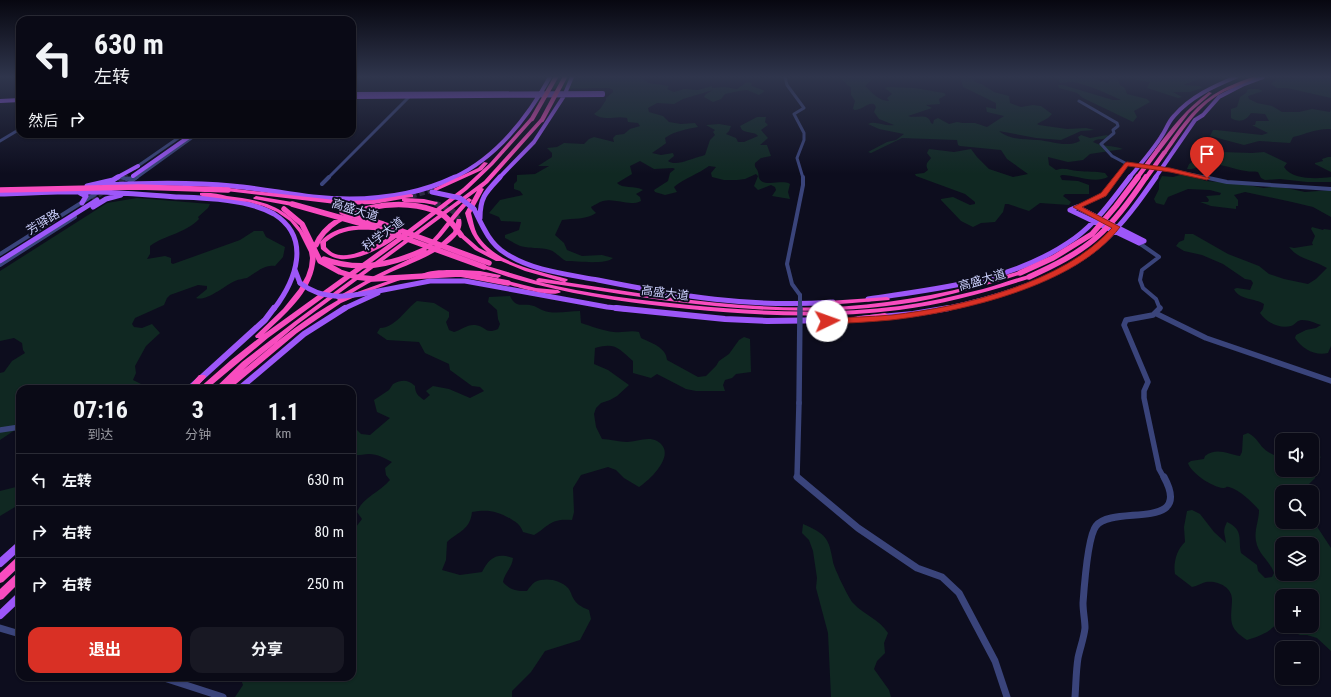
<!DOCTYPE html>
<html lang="zh">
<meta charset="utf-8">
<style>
:root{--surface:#0a0a16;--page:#181823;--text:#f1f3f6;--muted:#999aa1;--line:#2a2b35;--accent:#d93025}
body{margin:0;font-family:"Roboto Condensed","Noto Sans SC",sans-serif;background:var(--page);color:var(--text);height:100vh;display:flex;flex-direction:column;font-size:15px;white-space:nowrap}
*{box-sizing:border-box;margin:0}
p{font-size:13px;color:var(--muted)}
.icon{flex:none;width:22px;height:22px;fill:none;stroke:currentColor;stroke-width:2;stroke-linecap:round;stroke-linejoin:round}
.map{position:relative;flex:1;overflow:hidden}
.sheet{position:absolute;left:16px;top:385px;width:340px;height:296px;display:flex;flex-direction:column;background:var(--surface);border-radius:12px;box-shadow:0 1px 3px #0004,0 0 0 1px var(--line)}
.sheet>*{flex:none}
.hud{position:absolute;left:16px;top:16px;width:340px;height:122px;border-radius:12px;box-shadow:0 1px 3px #0004,0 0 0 1px var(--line);background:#0a0a16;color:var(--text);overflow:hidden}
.tools{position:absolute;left:1275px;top:433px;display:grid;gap:8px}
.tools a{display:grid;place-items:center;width:44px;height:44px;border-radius:8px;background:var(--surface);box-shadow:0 1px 3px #0004,0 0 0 1px var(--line);font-size:20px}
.pin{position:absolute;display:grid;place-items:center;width:34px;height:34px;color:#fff;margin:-41px -17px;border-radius:50% 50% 50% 0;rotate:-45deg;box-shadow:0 0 4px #0007}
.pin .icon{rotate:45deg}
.me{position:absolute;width:44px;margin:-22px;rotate:87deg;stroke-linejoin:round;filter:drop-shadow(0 0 3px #0008)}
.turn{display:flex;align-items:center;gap:14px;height:84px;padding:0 12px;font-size:18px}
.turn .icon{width:52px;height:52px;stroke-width:2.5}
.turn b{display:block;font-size:28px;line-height:34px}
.then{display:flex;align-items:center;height:38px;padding:0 12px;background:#0003;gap:8px;font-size:15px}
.eta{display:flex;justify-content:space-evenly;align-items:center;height:68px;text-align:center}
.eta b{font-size:24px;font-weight:700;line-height:28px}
.cta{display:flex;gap:8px;margin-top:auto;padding:8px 12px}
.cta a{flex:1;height:46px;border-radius:12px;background:var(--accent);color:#fff;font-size:16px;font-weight:700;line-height:46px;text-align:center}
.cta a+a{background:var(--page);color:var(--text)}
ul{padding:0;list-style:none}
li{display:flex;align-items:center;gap:12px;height:52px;padding:0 12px;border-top:1px solid var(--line)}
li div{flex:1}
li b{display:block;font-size:15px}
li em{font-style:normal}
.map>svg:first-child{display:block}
.green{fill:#102822;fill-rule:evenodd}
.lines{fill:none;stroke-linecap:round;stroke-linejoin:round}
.major-tunnel-far1{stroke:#2a2a3f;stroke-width:4;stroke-dasharray:4 2;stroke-linecap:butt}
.major-tunnel{stroke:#2a2a3f;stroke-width:5;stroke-dasharray:5 2.5;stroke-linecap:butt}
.highway-tunnel{stroke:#2a2a3f;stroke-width:5.5;stroke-dasharray:5.5 3;stroke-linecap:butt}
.minor-far3{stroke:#3a447b;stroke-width:3}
.minor-far2{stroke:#3a447b;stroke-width:4}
.minor-far1{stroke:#3a447b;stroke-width:5.5}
.minor{stroke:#3a447b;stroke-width:7}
.major-far3{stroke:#9d57f9;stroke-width:4}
.major-far2{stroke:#9d57f9;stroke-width:5}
.major-far1{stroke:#9d57f9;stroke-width:6}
.major{stroke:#9d57f9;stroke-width:8}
.highway{fill:#f84cbf;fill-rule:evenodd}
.minor-bridge-far2{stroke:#3a447b;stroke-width:3}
.minor-bridge-far1{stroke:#3a447b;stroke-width:4}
.minor-bridge{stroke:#3a447b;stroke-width:5.5}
.major-bridge{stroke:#9d57f9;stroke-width:5}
.highway-bridge-far1{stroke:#f84cbf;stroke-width:4.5}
.highway-bridge{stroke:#f84cbf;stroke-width:5.5}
.route{fill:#d93025;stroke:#8d1f18}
.labels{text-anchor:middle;stroke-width:4;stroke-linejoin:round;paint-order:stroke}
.street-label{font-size:12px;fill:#ccd0fd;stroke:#0d0d1e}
</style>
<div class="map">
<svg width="1331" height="697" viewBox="0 0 1331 697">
<rect width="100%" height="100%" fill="#0d0d1e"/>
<path class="green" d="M565,77H644L643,78L648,83L669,86L667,89L674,92L684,89L698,90L712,86V88L724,87L737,89L747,82L752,83L751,85L752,86L765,91L759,95L747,90L739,91L725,94L721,99L713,102L704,97L706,94L713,90L683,99L674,104L657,103L648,108L649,112L663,116L669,122L681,124L695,123L698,127C687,129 675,131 665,138L666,143L665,144L652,153L661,155L673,153L674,156L668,161C676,167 692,158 702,156L705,155L710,140L715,135L713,132L715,130L706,125L719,124L731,126L729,131L726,134L736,138L738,142H744L758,136C756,132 747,133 742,130L740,126L757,117H766L765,122L768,125L761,130L768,138L760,145H767L771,156L761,158L755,163C754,168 757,168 758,172C759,174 758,176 759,178C763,188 782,179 790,184L788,192L790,199L772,196L776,190L775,187L771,185L758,190L754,186L758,176L756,174L745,179L737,180H724L712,177L711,173L716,167L709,166C698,174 685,178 674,187L677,192L665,195L655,192L654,190L668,181L670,173L675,169L673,168L654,169L640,161L630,166L632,174L617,183C622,189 635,185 643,190L636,194L640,197L641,201C629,207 616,198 603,201C599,202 595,205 591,207L592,209L596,213C586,220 573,218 562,220L555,235L564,243L567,250L582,256L602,255L613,258C606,265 576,261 566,261C560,258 556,252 550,250C539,247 534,249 525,247C517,246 512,241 505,238V235L519,230L521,222L501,221L499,217L489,213L500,200L523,195L520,191L514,189V184L517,181V175L535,174L549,166H538L552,157V153L547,148L557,147L564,143L584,144L589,139L594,137L614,142L613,138L616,135L624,134L630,129L640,126L638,123L628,122L627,118C615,115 605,122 594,114L600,109L606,100V98L613,92V90L609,88L543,89L546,85L560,81Z
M840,77H875L865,86C872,92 878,101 889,101L887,98L892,94L885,88L888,87L915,88L944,93L946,95L939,99L940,104L926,105L932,108L908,116C916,119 928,112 931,123L933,124L934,120L938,118L949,124L957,122L963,123H975L987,127L1004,116L987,112L986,107L996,109V103L963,87L961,80L963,77H989L988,79H978L973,81L983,85L994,92L1009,96L1010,103L1021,107L1033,105L1041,106L1052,114L1048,118L1037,124L1039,125L1067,129L1086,128L1094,130L1081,131L1061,140L1036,138L999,131C1010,140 1024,139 1037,140C1052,141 1066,148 1080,141L1078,137L1081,135L1090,138L1107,135L1109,137C1104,141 1097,137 1093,142C1102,147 1113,145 1123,149L1090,154L1083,160L1076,161L1068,162L1048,157L1049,165L1056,170C1065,167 1069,170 1078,171C1088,172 1095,171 1105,173L1108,177C1094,184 1076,175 1062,175L1060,176L1062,180L1078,181L1089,185V194H1065L1063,196L1071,202L1069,205L1040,203L1029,211L1008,204H1005L1003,212L995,222L981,223L973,227L961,221L941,200V199L953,197L970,205L975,204V202L965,194L916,176L915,174L924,173L928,170C925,164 927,163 931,158L927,153L929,149L954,152L971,149L977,157L989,169L1013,177L1028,174L1007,159L1001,150L960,146L958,145L957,140L902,138L871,153L868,152L887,142L896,140L904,134L879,129L868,124C875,120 885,127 894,125L879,119L874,112L876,107L874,104C867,102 863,110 854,110L853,108L855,101L851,95V87L847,85Z
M1053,77H1073L1081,78L1090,77L1108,83L1110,78H1117L1120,85L1125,88L1127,94L1147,99L1150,102L1134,111L1137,117L1133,122L1083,98L1077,93L1059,88L1058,85H1063L1113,100H1121C1111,95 1080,81 1070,82C1067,82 1064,83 1060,83L1059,80Z
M1130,77H1204L1183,85L1200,86L1202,88L1190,92H1173L1182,97L1178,98L1147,88L1150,82L1136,80Z
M1296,77H1318L1331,79V98L1287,88H1277L1271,84L1276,79H1292Z
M1248,89H1258L1263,91L1248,96L1249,99L1257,103L1272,106L1282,112H1299L1312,109L1330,112L1331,109V129C1317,128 1306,134 1293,137L1290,143L1259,141L1244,145L1210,136L1213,130H1216L1262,135L1268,133L1252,125H1255L1256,121H1269L1265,114L1251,113C1246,121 1239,123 1231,118V109L1237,107L1240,97L1246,93Z
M1191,151L1252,153L1264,152L1287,163L1284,167C1292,180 1318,179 1331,177V182H1307L1280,179L1265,180L1261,178L1258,172C1254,171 1250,172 1246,171C1233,169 1220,163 1208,164C1200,165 1195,170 1187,169L1189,164L1194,161L1190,156Z
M1328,157H1331V172L1315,164V163L1323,161L1322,159Z
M1184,174L1206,181L1242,184L1264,188L1277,186L1305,192L1331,190V217L1313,207L1292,202L1245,192L1234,195L1238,200V206H1236V209L1211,206L1200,202H1208L1209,200L1206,196L1220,195L1221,193L1210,190L1188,189L1168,197L1164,205L1156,203L1154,199L1159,189V182L1162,176L1173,177Z
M137,198L210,204L208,208L198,217L199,219C186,233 165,235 150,246V254L147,259L165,256L171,258V263L173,264L240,240L254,231H263L266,237L285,247L283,257L275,266C264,264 256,273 247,278C243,279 239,279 235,281C225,285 207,302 196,298L207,289V286L198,285L170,295L167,298L164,305L135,318L132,324L134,327L142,328L152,324L160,333L146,346L135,366L136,373L133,380L141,384V387L137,389H20V429L15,430L0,440V373L4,372L12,361L25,353L23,350L22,343L14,338L0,341V271L107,203Z
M1312,227L1323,230L1324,229L1331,230V346L1328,353C1315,356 1302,349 1295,338L1296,335L1306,330L1316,328L1321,325C1315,323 1309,320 1302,320C1297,320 1296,324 1291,326C1280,329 1267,323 1260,313L1263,309L1264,304C1255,298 1239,300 1234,289L1237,288L1250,290L1253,283L1251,280L1245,279L1223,264L1202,255L1184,251L1176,246L1179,242L1184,240L1185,234H1193L1228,254L1259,266L1269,274L1284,279L1308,284L1316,279L1327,268C1314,260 1299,260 1289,247L1294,248L1313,245L1312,243L1315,236L1311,229Z
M510,296C517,310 522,302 534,306C537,307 539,309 542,310C553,315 568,311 580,311L581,323C591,326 603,331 614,332C623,333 630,330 639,332L641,338C651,343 666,347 667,360L698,377L706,376L716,366L719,361L729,354L739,340L744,337L750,339L751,372L736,374L732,378L725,380L723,385L725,391H696L686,389L657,374L651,378L633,373V361C619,349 616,342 595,348L594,364L608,370L629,385L617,396L610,400L601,403L596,408L594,414L596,427L602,439C610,439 618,442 627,442C636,442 648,436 657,441C678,453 651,479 639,487L624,478L616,470L608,467L581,475L573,488L574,512L572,520C551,518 550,525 534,535L523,532C520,524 517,523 511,519C497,511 488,509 472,512C470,530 459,531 447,542L446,560L442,570L460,575L482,572C489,558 497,552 513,558C512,568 505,572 503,582C510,590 516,591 527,591C529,588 532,584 535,582C546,577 560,580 568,588C570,590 571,593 572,596C576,604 581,607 589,610L591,619L580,640L545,651L531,672L512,691V697H235L243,685L240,677H352V530L356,527L362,519L357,512C362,498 380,492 390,480L386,475L385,468L392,462C384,458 378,454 369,454C363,454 358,456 352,455V425L361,434L370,435L390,418L377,412L374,400L389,390L393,384C402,380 407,379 415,386C415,393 418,396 424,400L430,395L426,391L433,386L449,389L470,398L484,391L480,387L472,386L450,370L449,364L425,353L419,342L387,340L377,333L380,328C395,328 405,310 417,301L434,303L449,312V317L446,322L449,330L454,332C461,330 468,324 475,325C486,326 485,335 498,329L500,324L498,319L497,310L488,302L489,297Z
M1248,433C1261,440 1258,448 1274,455L1277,452V444L1279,440H1282V470H1312V452L1321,457L1317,460L1315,478L1309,484L1308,492H1282V522H1312V519L1331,548V651L1317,638L1307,635H1300L1282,626H1312V596H1282V626L1279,624C1273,626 1271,630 1265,633C1260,636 1253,638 1247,640C1241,636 1234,631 1232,624C1230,616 1232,608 1232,599C1232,587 1217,580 1206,582C1202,583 1197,586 1192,587L1175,574C1173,563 1177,549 1185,542L1184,527L1187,511L1192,510L1200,514L1214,532L1226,543C1225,533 1222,532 1227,522C1244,530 1238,539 1241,553L1257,565L1258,571L1265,578L1272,577L1274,573C1270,561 1258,554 1256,541C1254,530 1259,521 1259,510C1252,502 1240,490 1229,487C1225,486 1227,488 1223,488C1212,487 1191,473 1188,463L1191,461L1204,459L1205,456C1217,447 1227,454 1240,456L1242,452L1243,435ZM1282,544H1312V574H1282Z
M20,486V504L0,516V491Z
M803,524C826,534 829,538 833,562C834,568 849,599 853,603C864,615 879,619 888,633L884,643L885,653L877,661L874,669L889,690L891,697H831L828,633L816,588L817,578L813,551L809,540L802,533Z"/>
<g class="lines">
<path class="major-tunnel-far1" d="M125,178L128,176"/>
<path class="major-tunnel" d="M113,186L126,177
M92,199L105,191"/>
<path class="highway-tunnel" d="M411,196L436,189
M435,203L453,211L459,220"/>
<path class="minor-far3" d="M785,77L787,85L804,108L794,114L804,133V140L797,158L803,178
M1079,101L1117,123L1118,126L1113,130L1114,133L1101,144L1112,156L1127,164L1117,178
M0,141L20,129
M135,168L184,134
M1170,170L1209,178
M121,177L124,178
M136,178L197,134
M328,178L409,97"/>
<path class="minor-far2" d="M121,177L126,179L134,178
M1204,177L1227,182L1331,189
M322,184L329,177
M126,185L137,177
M1077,207L1104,195L1117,177
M1139,243L1159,257L1142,270L1140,280L1143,288L1156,299L1160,309
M0,254L100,191
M0,265L75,217
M800,295L792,284L787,264L803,185V177"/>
<path class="minor-far1" d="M1160,308L1153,315L1126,320L1124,325L1148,382L1144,391V398L1159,469L1164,478
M1157,314L1206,338L1331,381
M0,430L20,427
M798,478L797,477L799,403"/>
<path class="minor" d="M797,477L858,528L917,568L942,577L959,593L995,661L1007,697
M0,628L20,634
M161,677L223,697
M1075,697C1076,684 1076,670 1078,658C1080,648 1084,638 1085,628C1085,620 1083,612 1083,603C1084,589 1088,536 1096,526C1113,504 1194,532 1164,477"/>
<path class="major-far3" d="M352,94L603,93V95L352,97
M0,101L20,100
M133,176L193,134
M116,178L138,166
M453,178C496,158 528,117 550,77
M499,178L534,142L564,96L572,77
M1129,178C1140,165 1152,151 1161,137C1166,130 1168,122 1174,116C1190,97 1214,86 1236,77
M1155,178L1195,120L1203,115L1219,97L1244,84L1263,77"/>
<path class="major-far2" d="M105,185C147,183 190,182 232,186C259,188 286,194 313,197C361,202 411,198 455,177
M87,186L113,180L118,177
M80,193L86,196L82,203
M0,194C33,193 67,191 100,192C125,193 151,195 176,197C205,198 248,199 274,214C312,238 296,280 274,309
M93,207L106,199L121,195
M474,209C482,225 489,243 505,253C532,271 566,274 598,280C677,296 752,308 833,302
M1070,210L1139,243L1144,241
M1070,210L1077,207L1144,241
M480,218C480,197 486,192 500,177
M0,261L97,200
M295,270L300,283
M373,292L430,281H465L607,307L626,309
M868,299C940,288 1014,282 1075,238C1097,222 1114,198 1130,177
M343,309L378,293
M944,309C996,298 1062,279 1102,243C1123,224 1140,200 1156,177"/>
<path class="major-far1" d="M616,308L725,319L767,321L842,320
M859,319L913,314L949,308
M189,389L265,320L274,308
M239,389L304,334L345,308"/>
<path class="major" d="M0,563L20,545
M0,615L20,596"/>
<path class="highway" d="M1252,77H1257C1246,84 1232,87 1220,94C1196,108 1182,132 1166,154H1162V153C1177,132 1191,109 1213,95C1225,87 1239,82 1252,77Z
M1209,92L1212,93L1189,113L1159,152H1155V150C1171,128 1187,108 1209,92Z
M530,118L534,119L493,165L467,190L401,241L268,338L207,389H198L231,360L259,338H256L255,336L283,309L299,289L306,276L309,267L310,258L309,252L299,232L290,221L277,212L263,206L249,202L202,196L200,195V193C209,192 219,194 227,196C264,200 293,208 310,244C314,251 317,256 315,264C311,293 284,315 264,334L397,238L463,188L490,163Z
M540,119L544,120L488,183L482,188L484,189L471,213C473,220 474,228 477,234C495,264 536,270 567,279L568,280L565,282C672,298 780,317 887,302C916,298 945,293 974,285C989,281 1004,275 1020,271L1023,273L1022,274C992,284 962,292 931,299C857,314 779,313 705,305C649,300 594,289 539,282C588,294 638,300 689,305C759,312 830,315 900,306C928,302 955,296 983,289C998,285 1013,279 1029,275L1032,277L1031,278C988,292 944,304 899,310C829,319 759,316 689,309C637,304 585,297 534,284C516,280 499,274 482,268L481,267L482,266L484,265L537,281L536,280L537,279L539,278L564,282L525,271L501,261H496L475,250L459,236V234H463L479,248L487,252C473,239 470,231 465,213L477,191L298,324L248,366L243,370C273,344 304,319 338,300L336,298L337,297L374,276L426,251L441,243L453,232L457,219H461C468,245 405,265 387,274C374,280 361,287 349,295L399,277H403L404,278L403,279L364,293L341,303L297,333L230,389H214L242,362L294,322L484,181Z
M484,162L488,163L482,170L438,190L436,191L433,189L478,168Z
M228,188L344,201L374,200L411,194L413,195V197L405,198L424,199L437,202L438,203L435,205L424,203L404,202L402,201V199L374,204L344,205L226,191V189Z
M256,196L292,202L295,204L292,206L254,199L253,198Z
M469,198L472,200L471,201C456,215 446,233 431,247H427V245C442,231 452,213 467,199Z
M353,226H373L376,228L373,230C355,229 340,230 326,242V247C328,249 331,252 333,253C352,262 383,241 398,231H402L403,232C390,245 359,261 340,259C332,258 327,254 321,249L320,242C329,232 340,228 353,226Z
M462,270L480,271L500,275L501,276L498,278C474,273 450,273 425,276L422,274C430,269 452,270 462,270Z
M508,281L536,288L558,290L561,292C553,298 517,287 506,284L505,283L506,282Z
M887,297L889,298L890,299L889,300L828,305L825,303L828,301Z
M885,313L887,314L888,315L887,316L838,323L835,321L838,319Z
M199,375H205L206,377L195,389H187Z
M20,556V566L3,582L0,583V573L17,557Z
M20,572V582L3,599L0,600V589L17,573Z"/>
<path class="minor-bridge-far2" d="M1127,164L1170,170"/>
<path class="minor-bridge-far1" d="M800,309V295"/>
<path class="minor-bridge" d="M799,403L800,308"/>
<path class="major-bridge" d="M432,192L460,198L474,209
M300,283C324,301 345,297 373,292"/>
<path class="highway-bridge-far1" d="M532,119L556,77
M542,120L565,77
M1137,178L1157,151
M1146,178L1164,153"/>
<path class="highway-bridge" d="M0,190L138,187L228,190
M292,204L377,228L484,267
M284,209L302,224L320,261L340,272L356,277L373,279L460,274L508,283
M342,212L383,224L489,263
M316,245C332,206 405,195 440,213C449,218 455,227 461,235
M324,259C359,272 391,265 424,250
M1020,273L1053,258L1092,234L1116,206L1138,177
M1029,277C1053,266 1078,254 1098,236C1117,219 1132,198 1146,177"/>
</g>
<linearGradient id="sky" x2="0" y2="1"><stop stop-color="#070710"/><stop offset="0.44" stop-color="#2f354c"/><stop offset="1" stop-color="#2f354c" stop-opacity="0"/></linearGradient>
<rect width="1331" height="174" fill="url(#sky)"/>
<path class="route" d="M1127,162L1170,168L1210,178L1207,180L1170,172L1128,166L1106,196L1082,207L1120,227C1076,286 961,312 891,320C870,322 849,323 827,324L823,321L827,319C849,317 870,317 892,315C962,307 1064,283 1112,228L1073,207L1101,193L1125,163Z"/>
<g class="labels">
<g class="street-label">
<text transform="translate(355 210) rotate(17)" y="4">高盛大道</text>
<text transform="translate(43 222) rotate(-32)" y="4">芳驿路</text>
<text transform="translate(383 234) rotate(-36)" y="4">科学大道</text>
<text transform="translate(982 280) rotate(-16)" y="4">高盛大道</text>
<text transform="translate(665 293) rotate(7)" y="4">高盛大道</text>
</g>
</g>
</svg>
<div class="tools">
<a><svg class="icon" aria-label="sound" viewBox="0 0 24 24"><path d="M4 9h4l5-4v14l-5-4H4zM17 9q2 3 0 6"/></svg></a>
<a><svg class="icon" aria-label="search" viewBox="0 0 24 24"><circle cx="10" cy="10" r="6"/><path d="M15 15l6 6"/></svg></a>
<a><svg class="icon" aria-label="layers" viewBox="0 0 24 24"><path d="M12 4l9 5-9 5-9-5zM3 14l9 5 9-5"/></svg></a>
<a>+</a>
<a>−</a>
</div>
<div class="pin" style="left:1207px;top:178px;background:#d93025"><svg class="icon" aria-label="arrive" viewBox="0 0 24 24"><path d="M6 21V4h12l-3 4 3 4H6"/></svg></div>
<svg class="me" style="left:827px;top:321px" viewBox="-20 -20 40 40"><circle r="19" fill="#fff"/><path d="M0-13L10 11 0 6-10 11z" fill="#d93025"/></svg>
<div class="hud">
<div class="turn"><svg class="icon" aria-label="left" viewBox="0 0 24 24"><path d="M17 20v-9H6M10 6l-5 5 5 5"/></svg><div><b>630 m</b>左转</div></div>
<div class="then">然后<svg class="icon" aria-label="right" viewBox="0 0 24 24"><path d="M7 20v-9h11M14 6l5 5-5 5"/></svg></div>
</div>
<section class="sheet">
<div class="eta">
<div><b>07:16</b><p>到达</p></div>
<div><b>3</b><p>分钟</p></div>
<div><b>1.1</b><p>km</p></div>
</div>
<ul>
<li><svg class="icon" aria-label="left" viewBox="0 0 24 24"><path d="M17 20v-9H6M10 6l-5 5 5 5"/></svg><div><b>左转</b></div><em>630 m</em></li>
<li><svg class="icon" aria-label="right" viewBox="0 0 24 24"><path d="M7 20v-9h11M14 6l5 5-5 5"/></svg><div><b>右转</b></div><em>80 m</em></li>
<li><svg class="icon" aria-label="right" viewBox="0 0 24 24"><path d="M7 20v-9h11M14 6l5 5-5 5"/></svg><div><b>右转</b></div><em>250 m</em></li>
</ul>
<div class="cta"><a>退出</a><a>分享</a></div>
</section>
</div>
